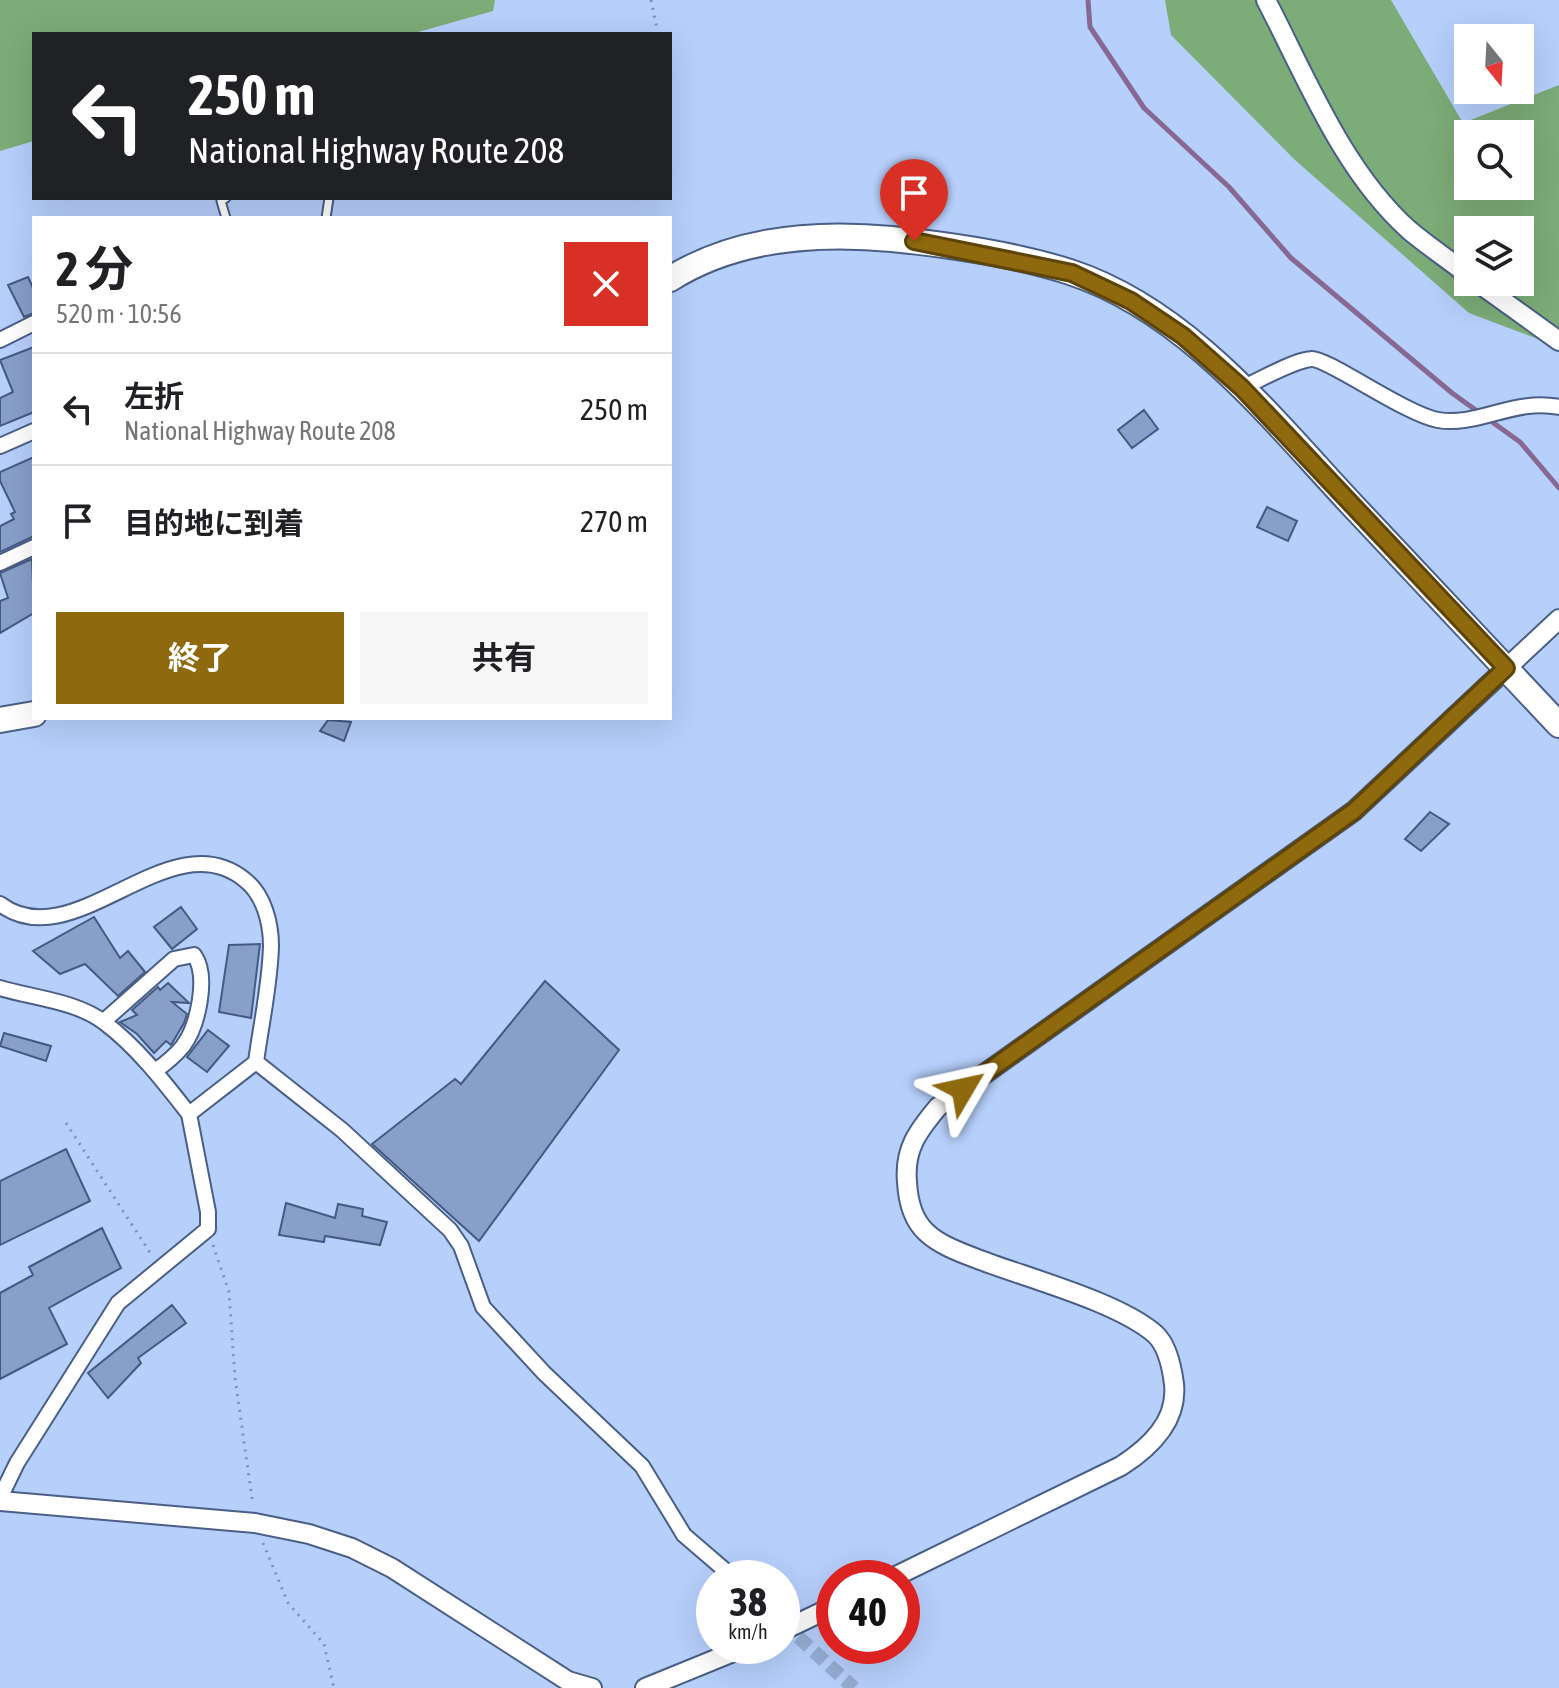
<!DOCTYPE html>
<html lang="ja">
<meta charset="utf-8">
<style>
:root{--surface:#fff;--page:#f6f6f6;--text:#202124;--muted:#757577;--line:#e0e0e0;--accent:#8f690e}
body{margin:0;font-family:"Asap Condensed","Noto Sans JP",sans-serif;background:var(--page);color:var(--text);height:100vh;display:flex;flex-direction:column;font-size:30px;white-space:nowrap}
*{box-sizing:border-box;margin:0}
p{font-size:26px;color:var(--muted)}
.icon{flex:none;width:44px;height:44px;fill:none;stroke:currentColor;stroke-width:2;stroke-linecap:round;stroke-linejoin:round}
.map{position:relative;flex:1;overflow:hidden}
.details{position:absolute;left:32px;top:216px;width:640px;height:504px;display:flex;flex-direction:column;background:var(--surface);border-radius:0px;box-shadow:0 8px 32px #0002}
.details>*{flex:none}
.guide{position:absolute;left:32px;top:32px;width:640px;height:168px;border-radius:0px;box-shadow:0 8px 32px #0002;background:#202124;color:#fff;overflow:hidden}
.needle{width:52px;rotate:162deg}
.controls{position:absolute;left:1454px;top:24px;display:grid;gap:16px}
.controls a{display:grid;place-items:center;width:80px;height:80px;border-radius:0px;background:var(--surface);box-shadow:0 8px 32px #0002;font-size:40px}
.speed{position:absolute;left:696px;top:1560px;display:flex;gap:16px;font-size:40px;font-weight:700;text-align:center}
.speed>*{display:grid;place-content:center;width:104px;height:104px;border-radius:50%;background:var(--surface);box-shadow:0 8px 32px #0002;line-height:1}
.speed small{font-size:20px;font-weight:400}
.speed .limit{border:12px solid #d22;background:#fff;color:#111}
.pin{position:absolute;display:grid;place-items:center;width:68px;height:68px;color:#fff;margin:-82px -34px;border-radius:50% 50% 50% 0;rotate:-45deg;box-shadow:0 0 8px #0007}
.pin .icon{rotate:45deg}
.me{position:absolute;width:88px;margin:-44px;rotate:54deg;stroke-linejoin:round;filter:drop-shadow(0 0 6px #0008)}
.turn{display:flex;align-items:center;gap:28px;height:168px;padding:0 24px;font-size:36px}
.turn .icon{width:104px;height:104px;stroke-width:2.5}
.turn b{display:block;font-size:56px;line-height:68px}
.round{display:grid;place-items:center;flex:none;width:84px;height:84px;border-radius:0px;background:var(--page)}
.summary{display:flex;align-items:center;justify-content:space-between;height:136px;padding:0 24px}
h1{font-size:48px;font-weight:700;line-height:60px}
.primary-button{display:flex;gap:16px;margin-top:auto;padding:16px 24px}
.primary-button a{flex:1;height:92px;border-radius:0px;background:var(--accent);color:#fff;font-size:32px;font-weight:700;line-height:92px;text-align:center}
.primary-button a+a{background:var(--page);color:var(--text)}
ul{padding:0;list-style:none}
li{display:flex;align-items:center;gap:24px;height:112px;padding:0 24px;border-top:2px solid var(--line)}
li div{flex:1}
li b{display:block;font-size:30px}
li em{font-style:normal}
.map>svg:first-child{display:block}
.forest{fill:#7cac77;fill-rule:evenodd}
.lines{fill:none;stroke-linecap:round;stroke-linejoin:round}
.stream{stroke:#876892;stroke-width:5}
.building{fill:#889fc9;stroke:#455a80;stroke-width:2}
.minor-tunnel{stroke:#96acd3;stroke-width:14;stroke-dasharray:14 7;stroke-linecap:butt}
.service-casing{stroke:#4a5f86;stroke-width:11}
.minor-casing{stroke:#4a5f86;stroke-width:18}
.tertiary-casing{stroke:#4a5f86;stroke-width:22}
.trunk-casing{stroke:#4a5f86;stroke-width:28}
.path{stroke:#7f92b4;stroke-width:3;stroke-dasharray:2 6;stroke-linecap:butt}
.service{stroke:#fff;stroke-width:7}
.minor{stroke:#fff;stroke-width:14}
.tertiary{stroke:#fff;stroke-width:18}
.trunk{stroke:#fff;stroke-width:24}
.route-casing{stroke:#5d4409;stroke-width:20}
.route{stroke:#8f690e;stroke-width:14}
</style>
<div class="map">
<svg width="1559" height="1688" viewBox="0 0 1559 1688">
<rect width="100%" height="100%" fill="#b6cffb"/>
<path class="forest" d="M0,0H495L493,11L411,34H34V141L0,151Z
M1165,0H1391L1463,123L1559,85V347L1469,313L1295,160L1171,35ZM1468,134H1520V186H1468ZM1468,230H1520V282H1468Z"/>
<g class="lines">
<path class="stream" d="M1088,0L1090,27L1144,108L1229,187L1291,258L1452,393L1520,442L1559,488"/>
</g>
<path class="building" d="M28,277L34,290V313L24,317L8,285Z
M34,347V412L0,426V398L13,392L0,360Z
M1144,410L1158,429L1132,448L1118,430Z
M34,457V536L0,552V526L14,519L11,514L15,512L0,481V472Z
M1267,507L1297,521L1288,541L1257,527Z
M32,559L34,613L0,633V601L8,598L0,573Z
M328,720L351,722L344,741L320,731Z
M1430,812L1449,824L1421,851L1405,839Z
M181,907L197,929L172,949L154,927Z
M94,917L120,958L128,951L145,972L118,996L85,964L60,974L33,951Z
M260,944L251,1018L219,1012L229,945Z
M545,981L619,1050L479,1241L372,1144L455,1079L461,1084Z
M168,983L189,1003L172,1002L187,1014L184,1023L171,1045L166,1041L154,1053L137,1034L120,1022L137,1015L132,1010L158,987L160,990Z
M208,1030L229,1046L207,1072L187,1057Z
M4,1033L51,1046L46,1061L0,1046Z
M66,1149L90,1201L0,1245V1181Z
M286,1203L335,1218L338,1204L363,1209L362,1216L387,1222L380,1245L325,1236L324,1242L279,1235Z
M102,1228L121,1268L49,1308L67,1344L0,1379V1293L33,1275L29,1267Z
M172,1305L186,1323L138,1358L141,1363L108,1398L88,1373Z"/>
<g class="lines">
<path class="minor-tunnel" d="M783,1623L854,1688"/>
<defs>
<path id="service" d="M226,198L221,201L226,218
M326,218L329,198"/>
<path id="minor" d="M0,340L34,323
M1242,388C1260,380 1292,361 1311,359C1326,357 1405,414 1438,420C1477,427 1514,398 1559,407
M0,446L34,431
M0,563L34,547
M0,904C74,960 170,818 245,880C264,895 271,923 271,946C270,985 261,1024 256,1062L189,1114L208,1212V1229L118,1303L17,1463L0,1498
M0,988C33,998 77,1001 105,1023C137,1047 164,1082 189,1114
M104,1021L174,959L194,955C209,976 198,1026 183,1046C175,1056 165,1064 155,1071
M256,1062L342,1130L450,1230L461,1246L483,1307L544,1373L642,1466L684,1535L734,1578"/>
<path id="tertiary" d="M1266,0C1306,77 1343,171 1409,230C1428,246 1449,260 1468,275
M1477,282L1559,341
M0,1501L255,1523L309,1534L352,1548L392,1568L568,1681L592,1688
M892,1578L1121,1466C1149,1448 1178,1422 1174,1384C1172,1368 1167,1345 1155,1334C1117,1301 1023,1277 975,1258C959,1252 938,1244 926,1232C912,1219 908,1200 907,1182C904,1149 918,1131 938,1107L1354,811L1559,619
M782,1631L834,1606
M645,1688L748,1646"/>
<path id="trunk" d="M670,279C735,238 818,232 892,239C951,245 1014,254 1070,272C1189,311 1274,422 1356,509C1424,581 1492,653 1559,725
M0,720L34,714"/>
</defs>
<use href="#service" class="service-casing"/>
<use href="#minor" class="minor-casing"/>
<use href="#tertiary" class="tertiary-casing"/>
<use href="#trunk" class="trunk-casing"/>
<path class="path" d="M651,0L657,29
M66,1123L151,1254
M213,1245L229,1292L235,1378L253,1505
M263,1543L288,1603L324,1644L334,1688"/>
<use href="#service" class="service"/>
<use href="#minor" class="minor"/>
<use href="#tertiary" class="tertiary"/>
<use href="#trunk" class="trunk"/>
</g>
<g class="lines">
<defs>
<path id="route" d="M914,241L1072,273L1131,301L1183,336L1242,388L1506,668L1354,811L963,1089"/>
</defs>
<use href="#route" class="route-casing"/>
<use href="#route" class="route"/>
</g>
</svg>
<div class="controls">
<a><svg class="needle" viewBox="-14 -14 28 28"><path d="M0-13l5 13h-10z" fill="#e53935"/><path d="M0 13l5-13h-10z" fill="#757577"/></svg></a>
<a><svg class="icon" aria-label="search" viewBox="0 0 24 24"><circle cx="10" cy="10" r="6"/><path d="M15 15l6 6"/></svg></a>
<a><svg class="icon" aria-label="layers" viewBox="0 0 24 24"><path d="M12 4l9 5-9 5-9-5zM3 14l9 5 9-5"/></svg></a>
</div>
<div class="speed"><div>38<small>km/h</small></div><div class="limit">40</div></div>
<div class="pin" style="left:914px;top:241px;background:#d93025"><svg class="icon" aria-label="arrive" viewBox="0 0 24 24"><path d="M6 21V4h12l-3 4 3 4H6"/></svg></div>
<svg class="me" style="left:963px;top:1089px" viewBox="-20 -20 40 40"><path d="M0-17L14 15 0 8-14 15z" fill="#8f690e" stroke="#fff" stroke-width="4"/></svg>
<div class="guide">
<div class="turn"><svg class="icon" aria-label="left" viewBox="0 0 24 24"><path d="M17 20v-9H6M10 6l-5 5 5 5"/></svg><div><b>250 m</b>National Highway Route 208</div></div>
</div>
<section class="details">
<div class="summary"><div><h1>2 分</h1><p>520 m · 10:56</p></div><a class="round" style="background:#d93025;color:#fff"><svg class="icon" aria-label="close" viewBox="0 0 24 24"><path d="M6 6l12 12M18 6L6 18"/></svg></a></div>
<ul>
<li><svg class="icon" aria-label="left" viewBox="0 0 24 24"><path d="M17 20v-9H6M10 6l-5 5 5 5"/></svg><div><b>左折</b><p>National Highway Route 208</p></div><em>250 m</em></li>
<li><svg class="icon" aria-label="arrive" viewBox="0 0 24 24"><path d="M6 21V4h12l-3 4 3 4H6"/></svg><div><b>目的地に到着</b></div><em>270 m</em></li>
</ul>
<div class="primary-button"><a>終了</a><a>共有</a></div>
</section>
</div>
